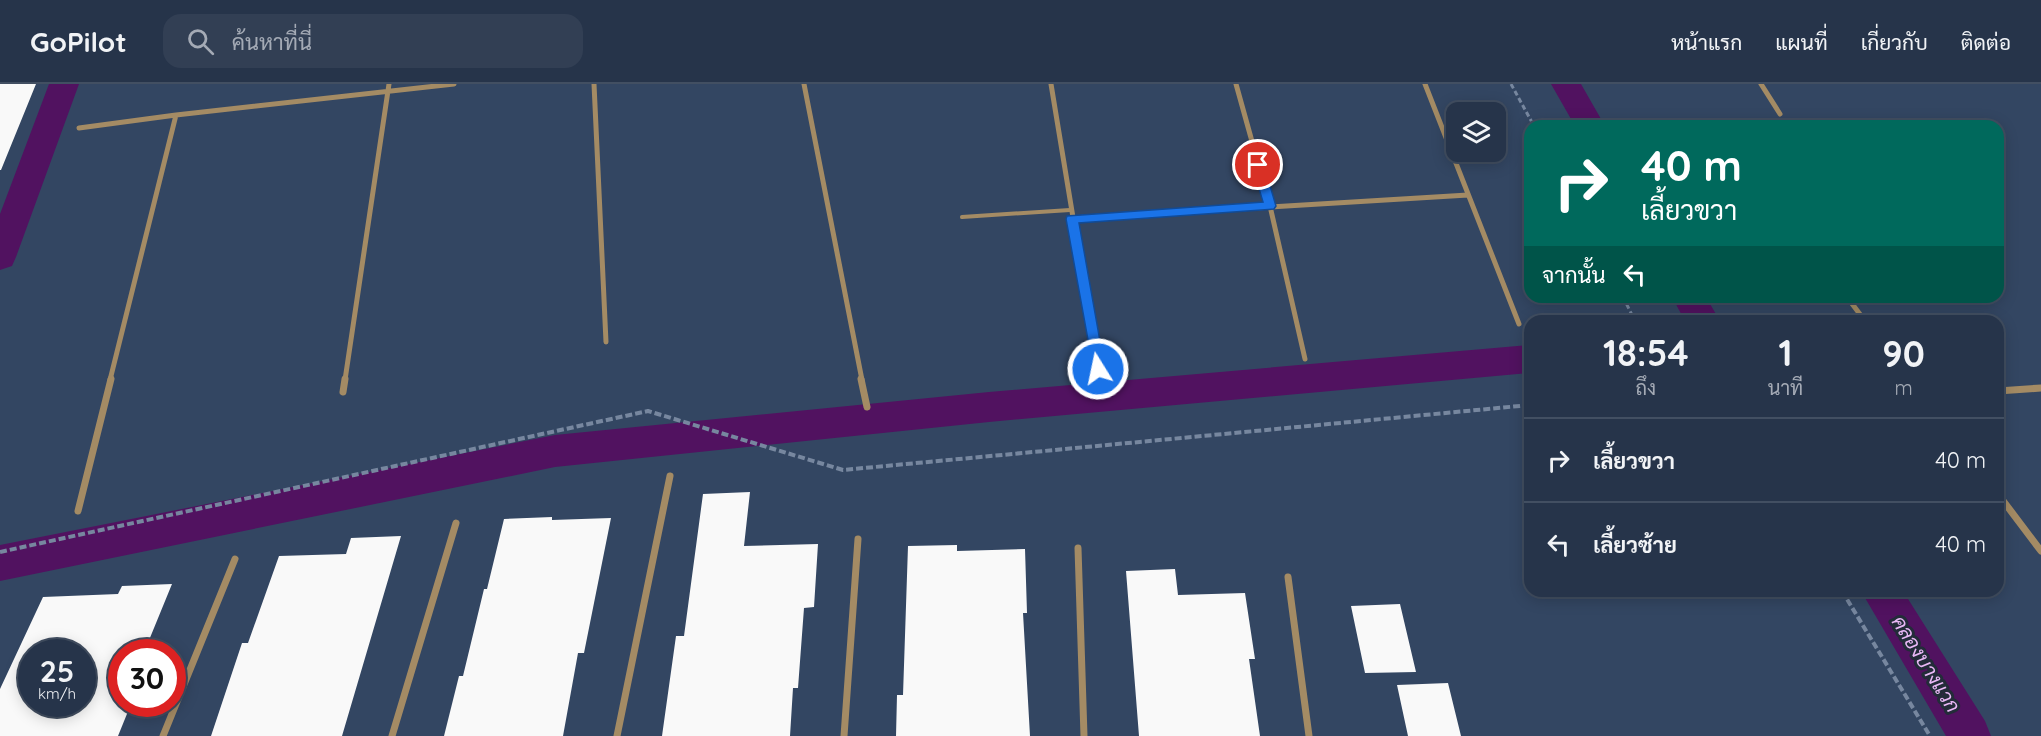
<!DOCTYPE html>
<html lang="th">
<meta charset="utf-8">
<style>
:root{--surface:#26344a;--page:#323f54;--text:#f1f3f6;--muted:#a4aab5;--line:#424f62}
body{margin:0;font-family:Quicksand,Sarabun,sans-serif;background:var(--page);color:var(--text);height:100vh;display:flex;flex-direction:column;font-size:22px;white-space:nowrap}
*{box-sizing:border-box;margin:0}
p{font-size:20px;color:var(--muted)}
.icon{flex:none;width:33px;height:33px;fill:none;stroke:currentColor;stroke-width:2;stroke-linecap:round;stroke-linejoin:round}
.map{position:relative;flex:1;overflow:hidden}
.drawer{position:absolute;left:1524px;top:231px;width:480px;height:282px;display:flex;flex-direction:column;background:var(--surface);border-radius:18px;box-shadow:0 3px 15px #0003,0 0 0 2px var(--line)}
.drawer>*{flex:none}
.guide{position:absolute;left:1524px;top:36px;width:480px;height:183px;border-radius:18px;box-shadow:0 3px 15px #0003,0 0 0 2px var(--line);background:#00695c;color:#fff;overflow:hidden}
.fabs{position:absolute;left:1446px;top:18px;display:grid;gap:12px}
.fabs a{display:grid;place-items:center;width:60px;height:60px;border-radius:12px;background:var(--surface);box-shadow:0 3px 15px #0003,0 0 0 2px var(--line);font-size:30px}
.speed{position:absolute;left:18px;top:555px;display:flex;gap:12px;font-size:30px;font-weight:700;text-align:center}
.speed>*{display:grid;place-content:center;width:78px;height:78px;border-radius:50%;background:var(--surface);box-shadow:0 3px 15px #0003,0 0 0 2px var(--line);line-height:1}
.speed small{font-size:15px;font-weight:400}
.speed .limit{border:9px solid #d22;background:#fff;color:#111}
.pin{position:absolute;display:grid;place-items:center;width:51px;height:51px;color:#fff;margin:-26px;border:3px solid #fff;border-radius:50%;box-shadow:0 2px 6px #0007}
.me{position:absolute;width:66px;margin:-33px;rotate:350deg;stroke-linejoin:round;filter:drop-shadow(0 0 4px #0008)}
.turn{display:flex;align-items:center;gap:21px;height:126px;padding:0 18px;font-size:27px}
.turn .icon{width:78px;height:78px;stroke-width:2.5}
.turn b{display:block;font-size:42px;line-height:51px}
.then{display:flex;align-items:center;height:57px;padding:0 18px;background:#0003;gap:12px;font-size:22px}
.eta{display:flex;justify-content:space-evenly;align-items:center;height:102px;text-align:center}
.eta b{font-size:36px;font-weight:700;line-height:42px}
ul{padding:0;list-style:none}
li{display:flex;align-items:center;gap:18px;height:84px;padding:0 18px;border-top:2px solid var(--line)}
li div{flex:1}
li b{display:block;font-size:22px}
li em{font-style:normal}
header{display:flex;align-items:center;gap:36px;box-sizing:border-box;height:84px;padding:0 30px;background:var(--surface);border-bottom:2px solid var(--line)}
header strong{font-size:28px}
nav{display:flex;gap:33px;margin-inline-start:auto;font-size:21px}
.search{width:420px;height:54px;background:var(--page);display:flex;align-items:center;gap:15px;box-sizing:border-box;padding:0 21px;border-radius:18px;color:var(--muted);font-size:22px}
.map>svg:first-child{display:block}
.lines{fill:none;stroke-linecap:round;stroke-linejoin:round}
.canal{fill:#511260;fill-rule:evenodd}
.building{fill:#f9f9f9;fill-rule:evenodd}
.path-far1{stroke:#77879f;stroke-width:3;stroke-dasharray:5 3;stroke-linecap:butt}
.path{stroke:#77879f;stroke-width:4;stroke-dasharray:7 3;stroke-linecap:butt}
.lane{stroke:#a48b64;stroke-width:4}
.street-far1{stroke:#a48b64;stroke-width:5}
.street{stroke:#a48b64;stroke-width:7}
.route{fill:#1a73e8;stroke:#114b97;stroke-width:1.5}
.labels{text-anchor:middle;stroke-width:6;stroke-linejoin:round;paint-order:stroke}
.water-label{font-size:20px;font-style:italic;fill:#e9b8f6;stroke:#232c39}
</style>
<header>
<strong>GoPilot</strong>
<div class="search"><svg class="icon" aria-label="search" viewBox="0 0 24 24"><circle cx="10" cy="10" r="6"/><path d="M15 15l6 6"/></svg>ค้นหาที่นี่</div>
<nav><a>หน้าแรก</a><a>แผนที่</a><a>เกี่ยวกับ</a><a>ติดต่อ</a></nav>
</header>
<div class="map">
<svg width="2041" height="652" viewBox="0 0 2041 652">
<rect width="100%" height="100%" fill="#334662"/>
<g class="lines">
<path class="canal" d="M49,0H79L16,173L12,182L0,186V130Z
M1551,0H1581L1605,42H1575Z
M1672,213H1706L1720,237H1685Z
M1530,261V289L989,338L555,383L0,497V461L555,351L989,308Z
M1861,507H1903L1985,637L1991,652H1946Z"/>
</g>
<path class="building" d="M0,0H36L1,86H0Z
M750,408L744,462L818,460L814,523L804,524L798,604H793L790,652H662L676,552H684L703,410Z
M552,433V436L611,434L584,569H578L563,652H444L459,592H463L484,505H487L504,435Z
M401,452L342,652H211L242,559H248L279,472L346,470L351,454Z
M957,461V467L1025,465L1027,529H1023L1030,652H896L897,611H903L908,462Z
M1175,485L1178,511L1245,509L1255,575H1249L1260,652H1139L1126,487Z
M172,500L145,566L122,567V620H131L118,652H0V605L43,513L118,510L122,502ZM32,568H82V620H32Z
M1400,520L1416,588L1365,589L1351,522Z
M1448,599L1461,652H1408L1397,601Z"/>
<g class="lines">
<path class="path-far1" d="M1511,0L1534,42
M1623,213L1635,237"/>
<path class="path" d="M0,468L648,327L843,386L1530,321
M1842,507L1930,652"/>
<path class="lane" d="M962,133L1070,126"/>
<path class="street-far1" d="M594,0L606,258
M804,0L862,296
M1051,0L1098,285
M1236,0L1270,122L1305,275
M1425,0L1519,240
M1761,0L1780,30
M79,44L176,31
M1072,135L1468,111
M1847,213L1865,237
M110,296L176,31L454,0
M345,296L389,0"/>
<path class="street" d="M861,295L867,323
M1998,307L2041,304
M343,308L345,295
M1998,410L2041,467
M78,427L111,295
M1078,464L1084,652
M1288,493L1309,652
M163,652L235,475
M392,652L456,439
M617,652L670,392
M844,652L858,455"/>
</g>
<path class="route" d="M1258,77L1264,81L1276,122L1274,125L1079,139L1105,285L1103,289H1094L1066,135L1067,132L1263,118L1252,81Z"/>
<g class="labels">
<g class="water-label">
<text transform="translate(1926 580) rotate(58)" y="7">คลองบางแวก</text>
</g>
</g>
</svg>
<div class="fabs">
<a><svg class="icon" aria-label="layers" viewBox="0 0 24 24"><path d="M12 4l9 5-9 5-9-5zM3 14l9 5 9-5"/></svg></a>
</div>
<div class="speed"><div>25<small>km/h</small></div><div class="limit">30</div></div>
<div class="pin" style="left:1258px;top:81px;background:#d93025"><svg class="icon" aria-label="arrive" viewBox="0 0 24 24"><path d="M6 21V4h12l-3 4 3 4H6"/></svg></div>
<svg class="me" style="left:1098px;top:285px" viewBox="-20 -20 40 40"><circle r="17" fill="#1a73e8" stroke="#fff" stroke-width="3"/><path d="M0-11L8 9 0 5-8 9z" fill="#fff"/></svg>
<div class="guide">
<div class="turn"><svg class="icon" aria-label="right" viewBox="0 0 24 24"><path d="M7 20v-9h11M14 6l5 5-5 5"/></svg><div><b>40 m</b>เลี้ยวขวา</div></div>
<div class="then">จากนั้น<svg class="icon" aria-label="left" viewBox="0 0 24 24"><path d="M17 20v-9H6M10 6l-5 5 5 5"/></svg></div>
</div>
<section class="drawer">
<div class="eta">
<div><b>18:54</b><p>ถึง</p></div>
<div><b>1</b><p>นาที</p></div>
<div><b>90</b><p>m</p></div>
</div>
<ul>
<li><svg class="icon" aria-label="right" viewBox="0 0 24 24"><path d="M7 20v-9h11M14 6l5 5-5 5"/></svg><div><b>เลี้ยวขวา</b></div><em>40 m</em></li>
<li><svg class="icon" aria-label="left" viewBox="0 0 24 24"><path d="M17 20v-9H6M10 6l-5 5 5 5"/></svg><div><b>เลี้ยวซ้าย</b></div><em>40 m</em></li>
</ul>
</section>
</div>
